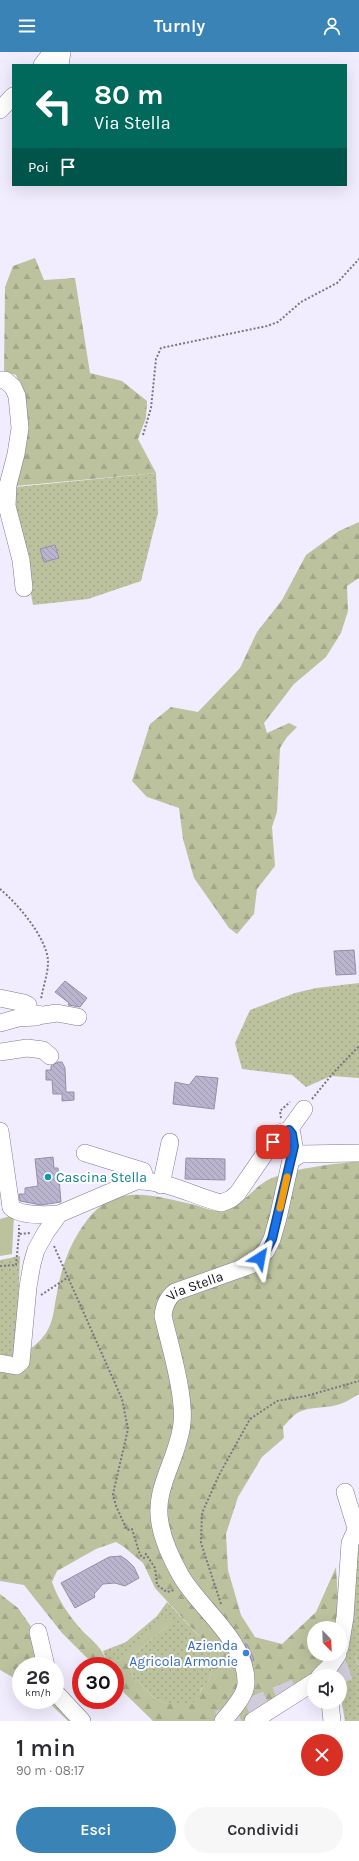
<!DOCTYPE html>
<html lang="it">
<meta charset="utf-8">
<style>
:root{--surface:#fff;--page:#f7f7f7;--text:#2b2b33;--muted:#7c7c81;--accent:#3983b7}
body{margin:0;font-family:Karla,sans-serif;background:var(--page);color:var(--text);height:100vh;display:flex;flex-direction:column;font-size:15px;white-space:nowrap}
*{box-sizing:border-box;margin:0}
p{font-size:13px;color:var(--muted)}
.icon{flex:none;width:22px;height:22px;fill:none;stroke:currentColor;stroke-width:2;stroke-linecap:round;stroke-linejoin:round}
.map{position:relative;height:1669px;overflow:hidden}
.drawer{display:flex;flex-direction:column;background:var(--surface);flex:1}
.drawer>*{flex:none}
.hud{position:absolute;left:12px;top:12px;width:335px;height:122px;border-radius:0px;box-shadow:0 4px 16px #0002;background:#00695c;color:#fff;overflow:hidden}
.needle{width:26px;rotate:157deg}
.buttons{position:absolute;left:307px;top:1569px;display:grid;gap:8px}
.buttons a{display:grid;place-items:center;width:40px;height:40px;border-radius:50%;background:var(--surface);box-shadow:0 4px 16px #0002;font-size:20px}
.speed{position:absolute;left:12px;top:1605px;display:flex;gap:8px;font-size:20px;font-weight:700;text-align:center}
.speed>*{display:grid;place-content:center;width:52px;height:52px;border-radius:50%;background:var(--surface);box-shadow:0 4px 16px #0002;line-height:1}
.speed small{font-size:10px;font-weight:400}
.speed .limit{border:6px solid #d22;background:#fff;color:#111}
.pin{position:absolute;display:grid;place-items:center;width:34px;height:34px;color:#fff;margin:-17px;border-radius:8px;box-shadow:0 2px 6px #0006}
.me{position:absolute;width:44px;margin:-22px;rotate:34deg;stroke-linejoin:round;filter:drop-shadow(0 0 3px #0008)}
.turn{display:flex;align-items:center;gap:14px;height:84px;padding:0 16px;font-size:18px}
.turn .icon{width:52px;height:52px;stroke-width:2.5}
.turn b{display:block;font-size:28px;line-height:34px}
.then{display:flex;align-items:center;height:38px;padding:0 16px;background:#0003;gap:8px;font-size:15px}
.round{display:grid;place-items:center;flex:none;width:42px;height:42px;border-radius:21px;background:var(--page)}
.head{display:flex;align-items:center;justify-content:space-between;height:68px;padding:0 16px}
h1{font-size:24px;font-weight:600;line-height:30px}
.action{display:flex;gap:8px;margin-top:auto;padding:8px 16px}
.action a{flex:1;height:46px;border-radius:24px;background:var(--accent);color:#fff;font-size:16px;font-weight:600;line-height:46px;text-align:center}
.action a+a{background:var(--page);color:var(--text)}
header{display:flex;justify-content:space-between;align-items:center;height:52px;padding:0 16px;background:var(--accent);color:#fff;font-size:18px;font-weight:600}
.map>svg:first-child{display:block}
.grass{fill:url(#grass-dots)}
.forest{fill:url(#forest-firs);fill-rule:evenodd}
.park{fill:#bcc29e}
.building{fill:url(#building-back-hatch);stroke:#948ea7}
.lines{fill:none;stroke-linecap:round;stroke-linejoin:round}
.major-tunnel{stroke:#d1ccdc;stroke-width:21;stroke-dasharray:21 10;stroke-linecap:butt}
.minor-casing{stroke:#807890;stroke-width:18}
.path{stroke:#797582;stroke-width:2;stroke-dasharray:2 2;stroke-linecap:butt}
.minor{stroke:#fff;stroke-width:17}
.route-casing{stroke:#114b97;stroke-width:10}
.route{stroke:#1a73e8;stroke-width:7}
.slow{stroke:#f59e0b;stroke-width:7}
.culture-dot{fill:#0f9aa8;stroke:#fdfdfd;stroke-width:1.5}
.shop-dot{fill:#3f7fe0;stroke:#fdfdfd;stroke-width:1.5}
.labels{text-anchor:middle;stroke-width:4;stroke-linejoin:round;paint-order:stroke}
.culture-label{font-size:14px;fill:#0d838f;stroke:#fdfdfd;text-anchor:start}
.street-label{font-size:14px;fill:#14111a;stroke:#fdfdfd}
.shop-label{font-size:14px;fill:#366cbe;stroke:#fdfdfd;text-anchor:end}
</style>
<header><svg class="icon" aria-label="menu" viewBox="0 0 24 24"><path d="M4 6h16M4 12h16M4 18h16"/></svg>Turnly<svg class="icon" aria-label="person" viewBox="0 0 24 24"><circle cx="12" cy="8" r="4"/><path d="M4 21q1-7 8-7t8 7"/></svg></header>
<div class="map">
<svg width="359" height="1669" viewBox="0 0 359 1669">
<defs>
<pattern id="grass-dots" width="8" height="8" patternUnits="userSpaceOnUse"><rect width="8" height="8" fill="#bcc29e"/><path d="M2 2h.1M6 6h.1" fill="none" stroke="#a1a688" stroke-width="1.8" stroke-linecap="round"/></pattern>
<pattern id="forest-firs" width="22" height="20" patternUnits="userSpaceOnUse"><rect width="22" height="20" fill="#bcc29e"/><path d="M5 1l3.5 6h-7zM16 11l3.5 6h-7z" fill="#a1a688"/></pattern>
<pattern id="building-back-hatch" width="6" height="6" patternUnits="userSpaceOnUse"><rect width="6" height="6" fill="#bab4cf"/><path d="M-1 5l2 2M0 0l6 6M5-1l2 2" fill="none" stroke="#9f9ab1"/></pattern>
</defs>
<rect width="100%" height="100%" fill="#f2edfe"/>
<path class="grass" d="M156,421L158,461L141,529L88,547L33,553L16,463V435Z
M359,931V1026L331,1024L306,1035L292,1023L242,1017L235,991L250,958L295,941L316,936Z
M20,1204L16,1308L0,1306V1208Z
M359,1490V1669H345L340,1640V1624H337V1611L352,1513Z
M167,1550L210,1596L212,1617L209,1628L201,1637L198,1646L193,1652H167L153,1645L133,1624L130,1614L131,1605L172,1570L143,1583L120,1608L107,1611L103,1599L126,1590L157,1564Z"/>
<path class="forest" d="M35,206L44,228L75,226L90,321L122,329L147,349L146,366L138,387L156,421L16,434L22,339L16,323L4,320L5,235L13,214Z
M359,470V526L347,534L348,559L341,581L326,605L294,632L264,671L267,681L289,671L297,675L287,685L280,696L277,760L272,775L275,814L257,837L254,862L237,882L229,876L194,826L183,787L179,756L147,745L132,729L150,672L171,655L198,660L240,616L257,580L282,548L306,503L339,479Z
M352,1110H359V1342C351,1347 343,1352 333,1354C322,1356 309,1355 299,1360C293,1363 288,1370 283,1375L284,1386L262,1405L238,1445L226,1482L228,1518L241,1563L255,1585L282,1592L316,1560L336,1515L339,1564L337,1576H314V1602H333L315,1623L247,1669H153L115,1632V1614H95L62,1581L24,1533L0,1529V1315C17,1305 35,1297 46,1281C54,1269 54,1254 57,1241C61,1216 70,1191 85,1171C115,1129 153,1144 195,1153C202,1155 211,1159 219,1159C241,1159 253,1133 272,1126C297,1116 325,1113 352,1110ZM116,1490L124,1495L143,1511L155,1536L210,1596L212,1617L209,1628C201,1633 200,1644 193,1652H167L153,1645L133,1624L130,1614L131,1605L172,1570V1565C154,1566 131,1595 120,1608L107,1611C101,1592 91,1589 79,1575C67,1561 58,1547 52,1530L57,1519L96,1497Z
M0,1542L18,1556L30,1573L41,1614H21V1630L0,1618Z
M46,1648H54L74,1669H68Z"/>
<path class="park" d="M14,1163L12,1202L0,1204V1167Z"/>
<path class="building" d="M55,493L59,506L44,510L40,497Z
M354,898L356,922L336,923L334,899Z
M65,929L87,946L80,955L68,953L69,951L55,940Z
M58,1010H62L65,1016L66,1040H74V1048L62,1049V1042H53L52,1028H46V1018H51V1014Z
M196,1024L218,1026L214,1057L173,1052L175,1030L189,1033Z
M53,1105L54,1116H58L61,1150L41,1153L20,1149L19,1142H25V1136L38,1134L35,1107Z
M186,1106L225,1107V1128L185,1127Z
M121,1504L128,1509L134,1515L139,1526L125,1534L115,1531L103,1532L94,1542L95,1545L75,1556L61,1531L109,1505Z
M245,1592H247L254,1608L252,1609Z"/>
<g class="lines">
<path class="major-tunnel" d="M329,1624L359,1614
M219,1669L297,1637"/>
<defs>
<g id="minor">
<path d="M42,13L52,0"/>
<path d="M60,13L62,0"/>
<path d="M0,58L13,44"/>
<path d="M0,328H5L13,335L17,344L20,376L16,402L8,433L7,454L21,508L24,536"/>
<path d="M0,946L24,951L28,953V965"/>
<path d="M37,964L57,961L78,965"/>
<path d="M0,971L18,966L36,965L38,962"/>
<path d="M0,1000L27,996L43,998L50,1004"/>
<path d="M289,1078L304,1057"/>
<path d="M0,1079L11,1155"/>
<path d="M85,1101L143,1119L146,1129"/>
<path d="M291,1108L301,1102L359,1101"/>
<path d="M161,1133L170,1090"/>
<path d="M11,1155C19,1164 47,1163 59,1162"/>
<path d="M0,1311L16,1314L21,1310L28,1235L32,1212L36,1198L46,1180L59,1162L136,1129C166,1128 194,1144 221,1151L231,1147L237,1142L279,1081L289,1078"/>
<path d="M345,1440L357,1479"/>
<path d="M38,1580L46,1614"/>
<path d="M340,1595L345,1565L350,1491L355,1480L359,1477"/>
<path d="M320,1624L330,1614L338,1602"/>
<path d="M55,1640L82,1669"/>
<path d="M330,1650L332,1669"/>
<path id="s1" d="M223,1669C231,1659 246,1644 246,1631C247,1589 200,1557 181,1524C172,1508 163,1489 160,1471C153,1436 179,1405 182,1371C185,1343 170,1294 163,1264C164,1254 167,1246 175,1240L251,1213L266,1199L272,1187L278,1166L294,1094L292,1082L289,1078"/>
<path d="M253,1669L314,1630"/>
</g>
</defs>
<use href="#minor" class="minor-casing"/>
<path class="path" d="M143,383L151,356L156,307L161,296L267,274L278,270L301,250L337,231L359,207
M0,837C17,851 48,887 48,910C48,922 43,935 41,947
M312,1047L334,1020L359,994
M281,1066L280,1059L290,1050
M19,1182V1173
M54,1194L122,1347L128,1377L113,1442L116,1454L127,1478L132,1477L140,1503L144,1506L146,1502L155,1516L157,1533L167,1540L174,1538
M0,1214L16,1213L19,1182L30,1181
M41,1243L67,1226
M221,1552L201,1491L202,1461L219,1423L250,1367L277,1349L306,1344L359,1329"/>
<use href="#minor" class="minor"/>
</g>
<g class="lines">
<defs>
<path id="route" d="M260,1206L266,1199L272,1187L294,1094L292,1082L289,1078L279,1082L273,1090"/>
</defs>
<use href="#route" class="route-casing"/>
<use href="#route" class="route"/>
<path class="slow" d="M280,1156L287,1125"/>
</g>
<circle class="culture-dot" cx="48" cy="1125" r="4"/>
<circle class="shop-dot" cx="246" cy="1601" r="4"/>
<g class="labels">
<g class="culture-label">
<text x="56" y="1130">Cascina Stella</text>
</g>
<g class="street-label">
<text dy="5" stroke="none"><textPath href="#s1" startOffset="491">Via Stella</textPath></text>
</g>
<g class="shop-label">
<text x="238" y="1598">Azienda<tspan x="238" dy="16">Agricola Armonie</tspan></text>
</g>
</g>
</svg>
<div class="buttons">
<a><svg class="needle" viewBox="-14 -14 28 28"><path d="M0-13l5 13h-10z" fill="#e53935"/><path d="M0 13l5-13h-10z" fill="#7c7c81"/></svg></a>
<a><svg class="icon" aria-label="sound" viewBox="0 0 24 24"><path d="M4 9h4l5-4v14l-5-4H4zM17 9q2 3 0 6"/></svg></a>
</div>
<div class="speed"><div>26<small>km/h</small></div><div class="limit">30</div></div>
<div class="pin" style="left:273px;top:1090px;background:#d93025"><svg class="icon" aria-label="arrive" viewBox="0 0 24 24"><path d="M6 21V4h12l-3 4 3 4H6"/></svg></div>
<svg class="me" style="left:260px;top:1206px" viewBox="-20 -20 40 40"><path d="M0-17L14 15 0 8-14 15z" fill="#1a73e8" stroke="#fff" stroke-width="4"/></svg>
<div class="hud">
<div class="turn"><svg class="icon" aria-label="left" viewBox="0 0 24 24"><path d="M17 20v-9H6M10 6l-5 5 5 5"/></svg><div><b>80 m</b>Via Stella</div></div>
<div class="then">Poi<svg class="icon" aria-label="arrive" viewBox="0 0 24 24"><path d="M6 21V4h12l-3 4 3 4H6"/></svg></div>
</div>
</div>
<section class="drawer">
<div class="head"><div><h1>1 min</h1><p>90 m · 08:17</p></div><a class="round" style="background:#d93025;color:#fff"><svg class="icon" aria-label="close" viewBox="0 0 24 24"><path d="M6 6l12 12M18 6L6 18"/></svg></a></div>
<div class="action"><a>Esci</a><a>Condividi</a></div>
</section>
